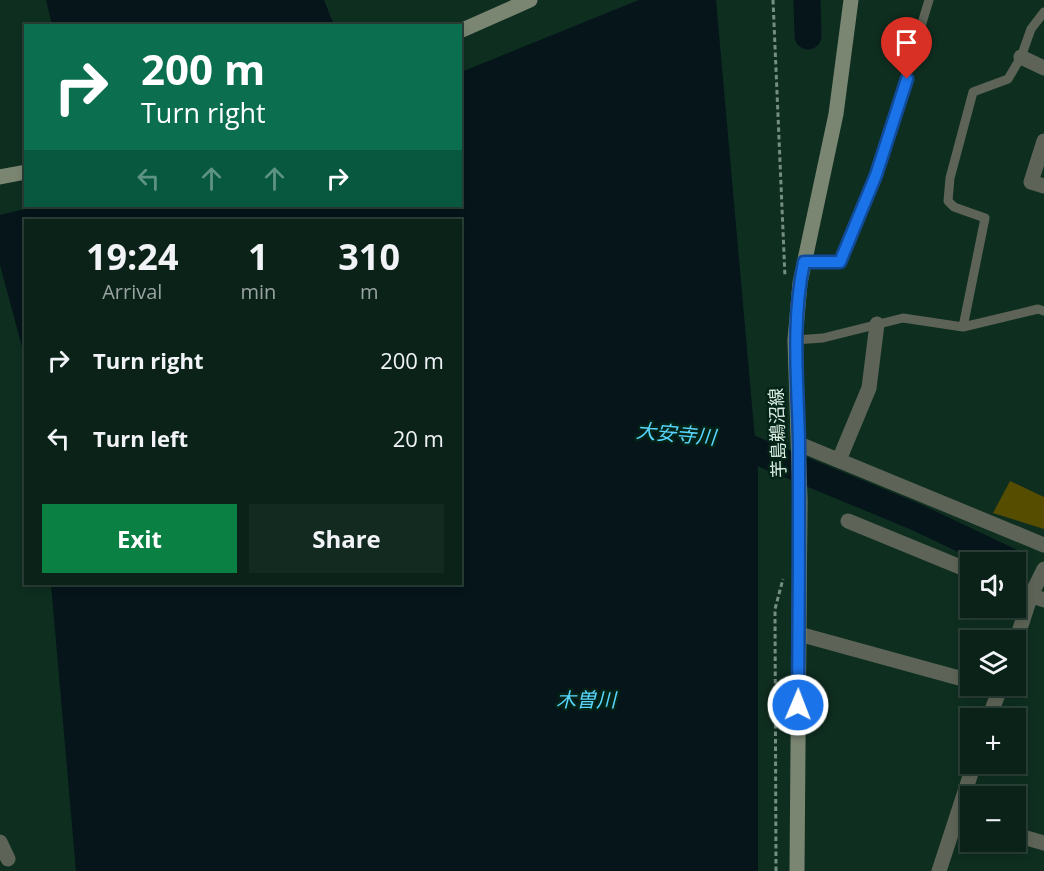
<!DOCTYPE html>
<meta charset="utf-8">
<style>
:root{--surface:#0a2218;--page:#132a21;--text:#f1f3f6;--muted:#99a4a2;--line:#2a3f37;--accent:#0b8043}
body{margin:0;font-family:"Open Sans","Noto Sans JP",sans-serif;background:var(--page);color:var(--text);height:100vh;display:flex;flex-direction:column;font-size:22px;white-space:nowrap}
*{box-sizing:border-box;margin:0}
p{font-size:20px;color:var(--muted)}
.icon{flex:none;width:33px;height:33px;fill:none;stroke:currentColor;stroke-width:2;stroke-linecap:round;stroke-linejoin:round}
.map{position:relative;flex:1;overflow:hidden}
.drawer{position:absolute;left:24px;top:219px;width:438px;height:366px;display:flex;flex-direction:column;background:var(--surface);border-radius:0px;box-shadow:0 3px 9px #0003,0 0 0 2px var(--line)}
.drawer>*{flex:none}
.guide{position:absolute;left:24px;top:24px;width:438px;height:183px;border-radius:0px;box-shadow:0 3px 9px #0003,0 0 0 2px var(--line);background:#0b6e4f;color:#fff;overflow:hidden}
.buttons{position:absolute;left:960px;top:552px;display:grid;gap:12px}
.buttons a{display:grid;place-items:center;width:66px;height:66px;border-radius:0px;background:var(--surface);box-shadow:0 3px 9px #0003,0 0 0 2px var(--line);font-size:30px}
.pin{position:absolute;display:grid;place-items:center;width:51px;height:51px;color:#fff;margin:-62px -26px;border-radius:50% 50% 50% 0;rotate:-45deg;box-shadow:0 0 6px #0007}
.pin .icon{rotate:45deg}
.me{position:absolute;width:66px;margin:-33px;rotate:1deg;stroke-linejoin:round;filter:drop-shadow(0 0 4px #0008)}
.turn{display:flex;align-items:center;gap:21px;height:126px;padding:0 18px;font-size:27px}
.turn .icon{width:78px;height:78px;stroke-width:2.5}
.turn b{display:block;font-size:42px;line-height:51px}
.lanes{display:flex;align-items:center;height:57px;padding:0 18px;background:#0003;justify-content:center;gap:30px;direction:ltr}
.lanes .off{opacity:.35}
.eta{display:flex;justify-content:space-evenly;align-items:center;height:102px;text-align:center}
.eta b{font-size:36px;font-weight:700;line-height:42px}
.cta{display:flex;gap:12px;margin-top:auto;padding:12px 18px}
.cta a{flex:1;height:69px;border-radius:0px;background:var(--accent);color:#fff;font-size:24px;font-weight:700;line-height:69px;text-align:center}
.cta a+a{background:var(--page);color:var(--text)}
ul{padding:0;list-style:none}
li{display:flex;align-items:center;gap:18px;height:78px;padding:0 18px}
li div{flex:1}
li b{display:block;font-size:22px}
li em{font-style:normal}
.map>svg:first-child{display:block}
.green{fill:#574d00}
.water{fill:#05151a}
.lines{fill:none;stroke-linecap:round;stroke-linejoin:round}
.river{stroke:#05151a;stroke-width:27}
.path{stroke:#758e82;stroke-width:3;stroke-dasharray:4.5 3;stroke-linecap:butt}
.lane{stroke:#5d6457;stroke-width:9}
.street{stroke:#5d6457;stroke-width:15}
.secondary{stroke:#7b8672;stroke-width:15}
.route-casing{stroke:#114b97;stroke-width:15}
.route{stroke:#1a73e8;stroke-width:10}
.labels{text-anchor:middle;stroke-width:5;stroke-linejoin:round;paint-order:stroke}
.street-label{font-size:18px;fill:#dceee4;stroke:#042417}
.water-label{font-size:20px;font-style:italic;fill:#58d6ff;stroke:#042417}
</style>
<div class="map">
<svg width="1044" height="871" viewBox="0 0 1044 871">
<rect width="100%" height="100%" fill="#0e2e20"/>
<path class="green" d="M1010,481L1044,497V529L993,513Z"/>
<path class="water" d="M46,0H324L334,25H52Z
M639,0H716L758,473V871H76L51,584H460V220H26L25,358L0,265V215L37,206H460L461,72Z"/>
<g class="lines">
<path class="river" d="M807,0L808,36
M720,436L916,517L1011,562"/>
<path class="path" d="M773,0L785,277
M776,871L775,609L783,579"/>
<path class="lane" d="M804,262H840L876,175L929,0
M963,327L985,218L954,207L948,201L950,178L973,92L1008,79L1021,57L1031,29L1044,12
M795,340L823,338L903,318L963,327L1038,309L1044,311"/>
<path class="street" d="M1021,57L1044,68
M1044,141L1031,182L1044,186
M799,444L1044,545
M839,460L869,388L877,324
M848,521L970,571
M1016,590L1044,600
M799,634L970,681
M1016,641L1031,595L1044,569
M989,718L1001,686
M956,820L970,824
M1016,835L1044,843
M0,842L8,859
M939,871L974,764"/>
<path class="secondary" d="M460,31L530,0
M0,177L26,172
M797,871L800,501L795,340L800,283L836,114L851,0"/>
</g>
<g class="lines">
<defs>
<path id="route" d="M798,705C799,618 799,532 799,445C798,383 791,323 804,262H840L876,175L907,79"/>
</defs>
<use href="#route" class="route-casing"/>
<use href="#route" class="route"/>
</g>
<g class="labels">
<g class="street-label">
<text transform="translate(778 433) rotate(-92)" y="6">芋島鵜沼線</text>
</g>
<g class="water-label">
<text transform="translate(676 434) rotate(5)" y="7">大安寺川</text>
<text x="586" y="707">木曽川</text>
</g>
</g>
</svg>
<div class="buttons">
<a><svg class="icon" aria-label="sound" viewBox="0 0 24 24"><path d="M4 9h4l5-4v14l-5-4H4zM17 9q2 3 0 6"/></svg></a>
<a><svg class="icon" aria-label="layers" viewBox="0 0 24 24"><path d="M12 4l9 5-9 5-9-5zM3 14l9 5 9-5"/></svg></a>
<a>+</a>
<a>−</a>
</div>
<div class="pin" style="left:907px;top:79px;background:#d93025"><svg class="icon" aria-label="arrive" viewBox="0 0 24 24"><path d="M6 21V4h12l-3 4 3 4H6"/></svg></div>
<svg class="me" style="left:798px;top:705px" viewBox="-20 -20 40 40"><circle r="17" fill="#1a73e8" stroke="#fff" stroke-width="3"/><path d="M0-11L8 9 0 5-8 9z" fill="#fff"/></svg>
<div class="guide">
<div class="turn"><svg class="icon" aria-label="right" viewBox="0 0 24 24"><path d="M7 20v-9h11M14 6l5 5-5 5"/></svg><div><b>200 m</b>Turn right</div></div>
<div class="lanes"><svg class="icon off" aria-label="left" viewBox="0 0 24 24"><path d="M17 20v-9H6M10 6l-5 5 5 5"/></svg><svg class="icon off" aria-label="ahead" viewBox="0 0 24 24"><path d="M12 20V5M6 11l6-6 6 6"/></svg><svg class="icon off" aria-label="ahead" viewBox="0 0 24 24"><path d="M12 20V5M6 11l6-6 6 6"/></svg><svg class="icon" aria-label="right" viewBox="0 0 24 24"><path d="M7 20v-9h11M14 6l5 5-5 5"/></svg></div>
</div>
<section class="drawer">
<div class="eta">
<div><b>19:24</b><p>Arrival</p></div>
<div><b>1</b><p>min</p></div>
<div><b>310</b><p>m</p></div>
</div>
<ul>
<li><svg class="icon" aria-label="right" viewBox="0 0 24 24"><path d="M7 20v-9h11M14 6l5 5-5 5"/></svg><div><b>Turn right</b></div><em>200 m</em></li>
<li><svg class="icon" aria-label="left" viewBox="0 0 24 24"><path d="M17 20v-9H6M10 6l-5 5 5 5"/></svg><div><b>Turn left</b></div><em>20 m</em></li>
</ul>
<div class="cta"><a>Exit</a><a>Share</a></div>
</section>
</div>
